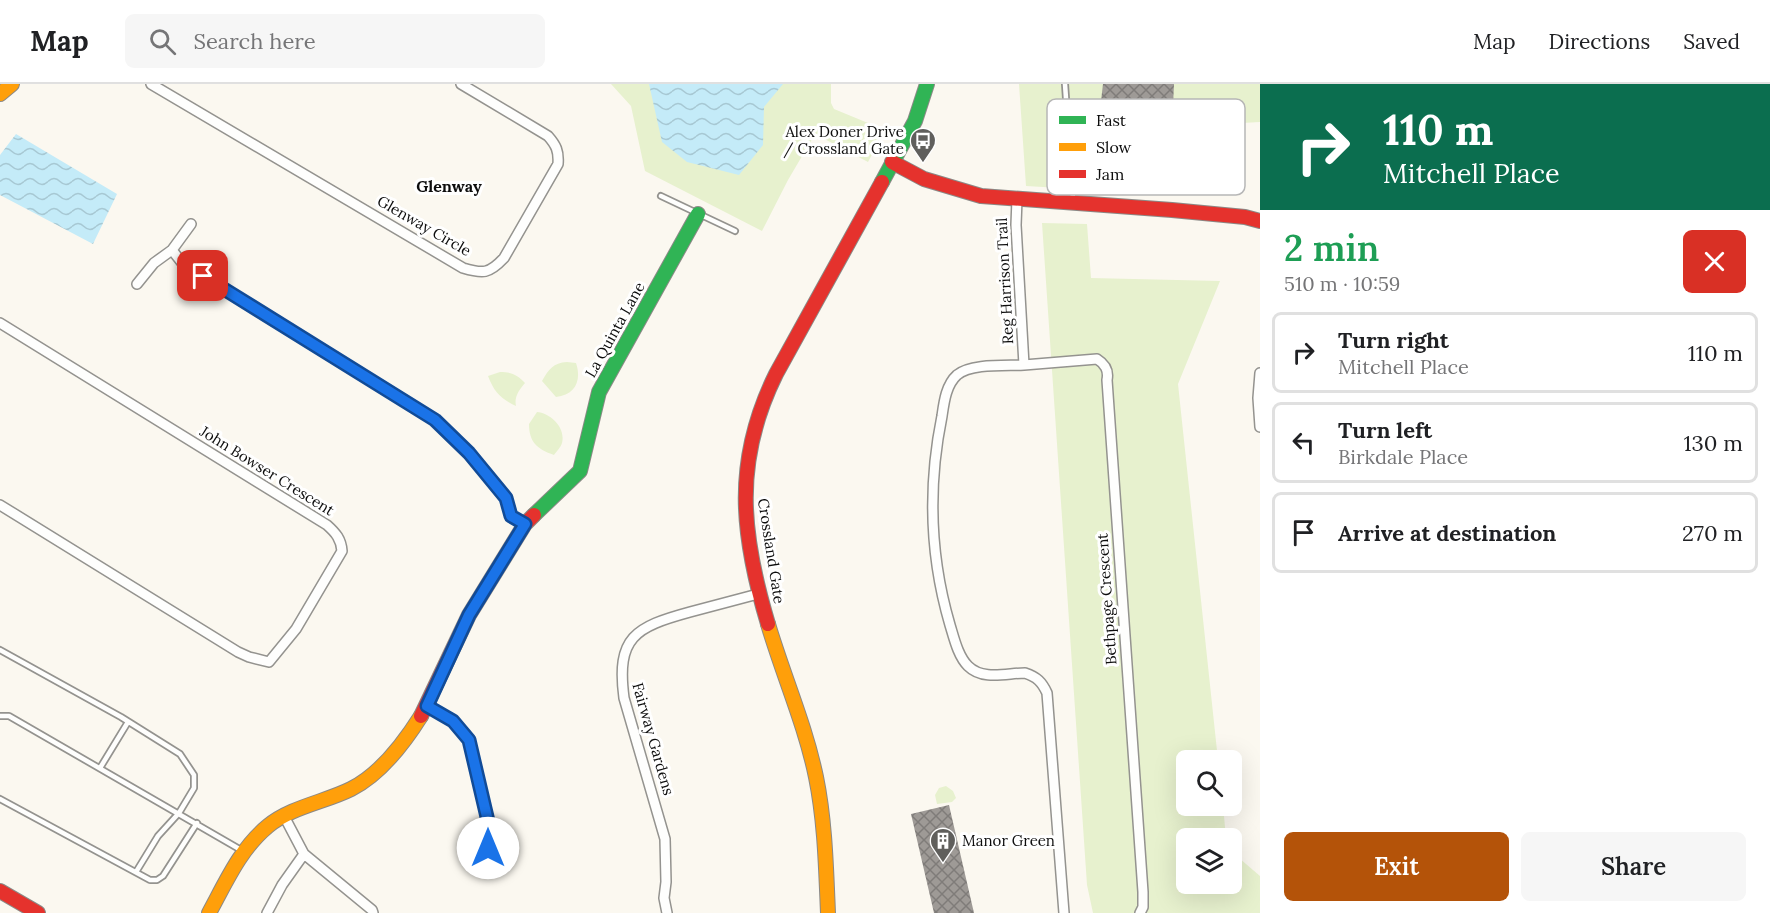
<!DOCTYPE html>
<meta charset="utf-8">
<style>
:root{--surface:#fff;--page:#f6f6f6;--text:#202124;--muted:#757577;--line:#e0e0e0;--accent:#b45309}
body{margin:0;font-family:Lora,serif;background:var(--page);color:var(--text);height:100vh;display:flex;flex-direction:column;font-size:22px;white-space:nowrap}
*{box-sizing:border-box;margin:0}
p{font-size:20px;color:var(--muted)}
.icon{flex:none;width:33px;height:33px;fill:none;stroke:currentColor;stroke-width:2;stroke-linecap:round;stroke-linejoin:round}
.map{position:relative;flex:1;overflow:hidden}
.panel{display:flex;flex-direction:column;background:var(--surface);width:510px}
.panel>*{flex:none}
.top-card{background:#0b6e4f;color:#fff;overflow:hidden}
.buttons{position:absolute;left:1176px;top:666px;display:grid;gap:12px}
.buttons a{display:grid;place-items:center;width:66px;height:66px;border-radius:9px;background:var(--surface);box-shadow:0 6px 24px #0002;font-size:30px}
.pin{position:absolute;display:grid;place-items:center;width:51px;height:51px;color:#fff;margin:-26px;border-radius:12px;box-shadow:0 3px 9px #0006}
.me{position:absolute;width:66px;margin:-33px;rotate:0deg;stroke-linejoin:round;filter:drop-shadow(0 0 4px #0008)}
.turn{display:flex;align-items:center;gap:21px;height:126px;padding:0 24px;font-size:27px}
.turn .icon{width:78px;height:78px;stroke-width:2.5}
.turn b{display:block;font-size:42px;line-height:51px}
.round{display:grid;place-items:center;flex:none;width:63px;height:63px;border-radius:9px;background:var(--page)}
.summary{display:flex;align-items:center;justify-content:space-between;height:102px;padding:0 24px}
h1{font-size:36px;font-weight:600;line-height:45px;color:#1e9e55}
.primary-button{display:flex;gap:12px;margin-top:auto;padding:12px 24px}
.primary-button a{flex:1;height:69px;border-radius:9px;background:var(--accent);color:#fff;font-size:24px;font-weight:600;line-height:69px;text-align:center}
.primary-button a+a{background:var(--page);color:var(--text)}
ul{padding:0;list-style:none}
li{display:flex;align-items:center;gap:18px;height:81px;margin:0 12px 9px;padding:0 12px;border:3px solid var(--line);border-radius:9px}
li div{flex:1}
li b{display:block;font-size:22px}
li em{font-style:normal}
header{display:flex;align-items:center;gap:36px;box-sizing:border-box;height:84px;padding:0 30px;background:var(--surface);border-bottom:2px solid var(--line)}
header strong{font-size:28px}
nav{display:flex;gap:33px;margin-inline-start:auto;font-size:21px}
.search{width:420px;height:54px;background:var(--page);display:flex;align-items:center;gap:15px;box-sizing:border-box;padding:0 21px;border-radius:9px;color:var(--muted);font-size:22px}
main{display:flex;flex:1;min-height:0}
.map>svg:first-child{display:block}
.grass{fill:#e7f1ce}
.water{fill:url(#water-waves)}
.building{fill:url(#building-cross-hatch)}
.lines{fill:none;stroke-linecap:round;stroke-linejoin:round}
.lane-casing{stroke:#94938f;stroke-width:8}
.street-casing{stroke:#94938f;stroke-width:12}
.fast-casing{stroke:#8b8986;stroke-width:16}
.slow-casing{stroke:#8b8986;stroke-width:16}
.jam-casing{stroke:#8b8986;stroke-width:16}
.lane{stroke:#fefefd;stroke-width:4.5}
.street{stroke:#fefefd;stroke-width:9}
.fast{stroke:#30b455;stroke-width:14}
.slow{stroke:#ff9f0a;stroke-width:14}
.jam{stroke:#e5322d;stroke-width:14}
.route-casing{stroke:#114b97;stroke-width:15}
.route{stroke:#1a73e8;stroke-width:10}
.labels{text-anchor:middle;stroke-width:6;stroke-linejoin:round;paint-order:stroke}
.poi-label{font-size:15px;fill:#0d0d0d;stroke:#fff;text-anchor:end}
.street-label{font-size:15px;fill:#0d0d0d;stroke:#fff}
.neighbourhood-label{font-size:16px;font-weight:bold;fill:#0d0d0d;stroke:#fff}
.key{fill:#fff;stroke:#b6b6b6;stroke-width:1.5}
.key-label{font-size:16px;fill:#0d0d0d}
</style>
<header>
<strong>Map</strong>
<div class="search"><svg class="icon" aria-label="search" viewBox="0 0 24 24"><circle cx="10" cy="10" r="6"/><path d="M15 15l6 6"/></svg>Search here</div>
<nav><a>Map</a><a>Directions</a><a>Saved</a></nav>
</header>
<main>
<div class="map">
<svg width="1260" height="829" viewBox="0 0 1260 829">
<defs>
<pattern id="water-waves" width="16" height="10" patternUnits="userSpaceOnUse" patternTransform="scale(1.5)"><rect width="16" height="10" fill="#c4ebf8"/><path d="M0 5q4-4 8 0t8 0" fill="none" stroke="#a7c8d3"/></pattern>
<pattern id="building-cross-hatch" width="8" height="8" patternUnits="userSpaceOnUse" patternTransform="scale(1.5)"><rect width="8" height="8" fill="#9e9a96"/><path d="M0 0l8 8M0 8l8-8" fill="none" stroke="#7f7c79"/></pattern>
</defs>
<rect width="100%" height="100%" fill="#fbf8f0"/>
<path class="grass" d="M611,0H831V19L834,25L885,46L868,78L815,50L788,96L762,147L645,87L631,22Z
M1019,0H1260V38L1081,48L1085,102L1060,104L1026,102Z
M1042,139L1087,140L1091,194L1220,197L1178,300L1218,676H1186V722H1223L1226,754H1186V800H1232V768L1260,792V829H1093L1087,801Z
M567,278L576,279C582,297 575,311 556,313L542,297C549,285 553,279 567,278Z
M500,288C511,288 518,291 525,299C519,306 514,313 516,322C501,315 494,308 488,292Z
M537,328C550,329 566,343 562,359C561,363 556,368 554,371C537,365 529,358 529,340Z
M946,702L953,707L956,714L952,718L937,720L935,711L939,704Z"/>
<path class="water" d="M649,0H783L764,23L763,61L739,91L687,78L662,58Z
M16,50L117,110L93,160L0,111V71Z"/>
<path class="building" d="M1103,0H1174L1173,22L1101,17Z
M949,721L974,829H934L911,730Z"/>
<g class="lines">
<defs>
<path id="lane" d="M1065,0L1073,116
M661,112L735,147
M0,566L121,633L180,670L194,691V704L179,729L158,752L136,788
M0,632H9L241,766
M100,684L128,638
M0,715L150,796H157L163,792L197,739"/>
<path id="street" d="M151,0L463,184C483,190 489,190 504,174L558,80C559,67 556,61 548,52L461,0
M1017,115L1016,141L1024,281C1007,282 971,279 957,291C946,301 944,318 942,332C928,401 930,473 950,541C954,554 958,572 968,582C983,597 1007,589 1025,589C1037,593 1042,598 1047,609L1064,829
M172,166L183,180L435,336L469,369L506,414L511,432L525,440
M137,200L154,179L172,166L191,140
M0,239L327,441C336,449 341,455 342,467L296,545L269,578L249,573L238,568L0,421
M1024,281L1097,275C1105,280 1109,286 1107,296L1143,808V823L1140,829
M1260,289L1258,314L1260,343
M427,622L453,637L469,656L491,750L484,779
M284,732L304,770L372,826L373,829
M267,829L282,801L304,770
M667,829L664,814L666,798L665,755L624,614C616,553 635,543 690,528C712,522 735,516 758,510"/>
<path id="fast" d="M882,98L915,37L927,0
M534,431L580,387L599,308L698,130"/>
<path id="slow" d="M0,10L12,0
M768,540C783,591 805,640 816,693C825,737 826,783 828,829
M209,829C226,798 240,765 268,742C291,723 325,718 351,705C379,691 404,659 421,632"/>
<path id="jam" d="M892,78L924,95L981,112L1172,126L1245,133L1260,137
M768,540C741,450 733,377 776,290L882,98
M421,632L469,531L525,440L534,431
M0,807L38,829"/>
</defs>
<use href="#lane" class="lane-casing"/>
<use href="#street" class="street-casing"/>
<use href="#fast" class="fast-casing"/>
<use href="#slow" class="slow-casing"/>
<use href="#jam" class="jam-casing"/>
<use href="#lane" class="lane"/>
<use href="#street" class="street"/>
<use href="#fast" class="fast"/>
<use href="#slow" class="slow"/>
<use href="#jam" class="jam"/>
</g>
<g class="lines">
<defs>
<path id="route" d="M203,192L435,336L469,369L506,414L511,432L525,440L469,531L427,622L453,637L469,656L491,750L488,764"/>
</defs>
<use href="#route" class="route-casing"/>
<use href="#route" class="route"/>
</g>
<defs>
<symbol id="bus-pin" viewBox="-11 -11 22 30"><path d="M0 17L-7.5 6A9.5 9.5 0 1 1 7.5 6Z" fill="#605f5c" stroke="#fff"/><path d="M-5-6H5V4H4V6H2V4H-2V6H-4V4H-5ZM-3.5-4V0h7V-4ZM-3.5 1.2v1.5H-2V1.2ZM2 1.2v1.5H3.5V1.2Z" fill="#fff"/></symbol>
<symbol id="building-pin" viewBox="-11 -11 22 30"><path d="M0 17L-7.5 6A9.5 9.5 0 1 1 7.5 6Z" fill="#605f5c" stroke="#fff"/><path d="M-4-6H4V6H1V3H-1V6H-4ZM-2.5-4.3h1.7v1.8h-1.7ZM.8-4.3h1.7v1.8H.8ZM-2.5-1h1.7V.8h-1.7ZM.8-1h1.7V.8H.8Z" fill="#fff"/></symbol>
</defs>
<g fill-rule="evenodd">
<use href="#bus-pin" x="908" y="42" width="30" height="40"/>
<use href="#building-pin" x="928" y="742" width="30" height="40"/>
</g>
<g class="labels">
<g class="poi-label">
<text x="904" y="53">Alex Doner Drive<tspan x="904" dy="17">/ Crossland Gate</tspan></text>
<text x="962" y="762" text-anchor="start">Manor Green</text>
</g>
<g class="street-label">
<text transform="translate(424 142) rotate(30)" y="5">Glenway Circle</text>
<text transform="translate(1005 197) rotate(-93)" y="5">Reg Harrison Trail</text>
<text transform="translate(615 246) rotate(-61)" y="5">La Quinta Lane</text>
<text transform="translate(267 387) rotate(32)" y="5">John Bowser Crescent</text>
<text transform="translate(771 467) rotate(81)" y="5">Crossland Gate</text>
<text transform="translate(1107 515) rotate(-94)" y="5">Bethpage Crescent</text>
<text transform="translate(653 655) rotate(74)" y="5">Fairway Gardens</text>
</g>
<g class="neighbourhood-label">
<text x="449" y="108">Glenway</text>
</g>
</g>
<rect x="1047" y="15" width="198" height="96" rx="9" class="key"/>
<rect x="1059" y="32" width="27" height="8" fill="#30b455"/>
<rect x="1059" y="59" width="27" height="8" fill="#ff9f0a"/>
<rect x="1059" y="86" width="27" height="8" fill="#e5322d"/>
<g class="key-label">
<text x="1096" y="42">Fast</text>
<text x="1096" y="69">Slow</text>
<text x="1096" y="96">Jam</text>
</g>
</svg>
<div class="buttons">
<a><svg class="icon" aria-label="search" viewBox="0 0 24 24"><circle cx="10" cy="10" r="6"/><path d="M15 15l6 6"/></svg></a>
<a><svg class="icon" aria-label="layers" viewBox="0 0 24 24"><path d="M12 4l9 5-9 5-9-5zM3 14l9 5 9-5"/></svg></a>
</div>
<div class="pin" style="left:203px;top:192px;background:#d93025"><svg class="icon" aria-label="arrive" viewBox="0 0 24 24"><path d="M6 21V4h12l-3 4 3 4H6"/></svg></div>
<svg class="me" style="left:488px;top:764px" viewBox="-20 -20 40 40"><circle r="19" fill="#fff"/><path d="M0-13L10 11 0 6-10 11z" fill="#1a73e8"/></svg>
</div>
<section class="panel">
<div class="top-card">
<div class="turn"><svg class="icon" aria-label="right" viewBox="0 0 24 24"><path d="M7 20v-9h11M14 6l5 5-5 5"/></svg><div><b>110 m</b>Mitchell Place</div></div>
</div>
<div class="summary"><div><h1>2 min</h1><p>510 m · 10:59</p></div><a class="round" style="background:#d93025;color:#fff"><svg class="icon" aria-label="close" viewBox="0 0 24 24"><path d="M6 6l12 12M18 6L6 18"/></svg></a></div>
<ul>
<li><svg class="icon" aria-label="right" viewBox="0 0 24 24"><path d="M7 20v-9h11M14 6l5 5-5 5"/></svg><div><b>Turn right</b><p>Mitchell Place</p></div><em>110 m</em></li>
<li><svg class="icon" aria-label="left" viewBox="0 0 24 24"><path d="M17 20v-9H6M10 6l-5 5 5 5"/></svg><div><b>Turn left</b><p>Birkdale Place</p></div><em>130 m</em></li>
<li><svg class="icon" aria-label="arrive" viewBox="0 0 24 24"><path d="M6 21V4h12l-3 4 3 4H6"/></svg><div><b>Arrive at destination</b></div><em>270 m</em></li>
</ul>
<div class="primary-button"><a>Exit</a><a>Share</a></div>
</section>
</main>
